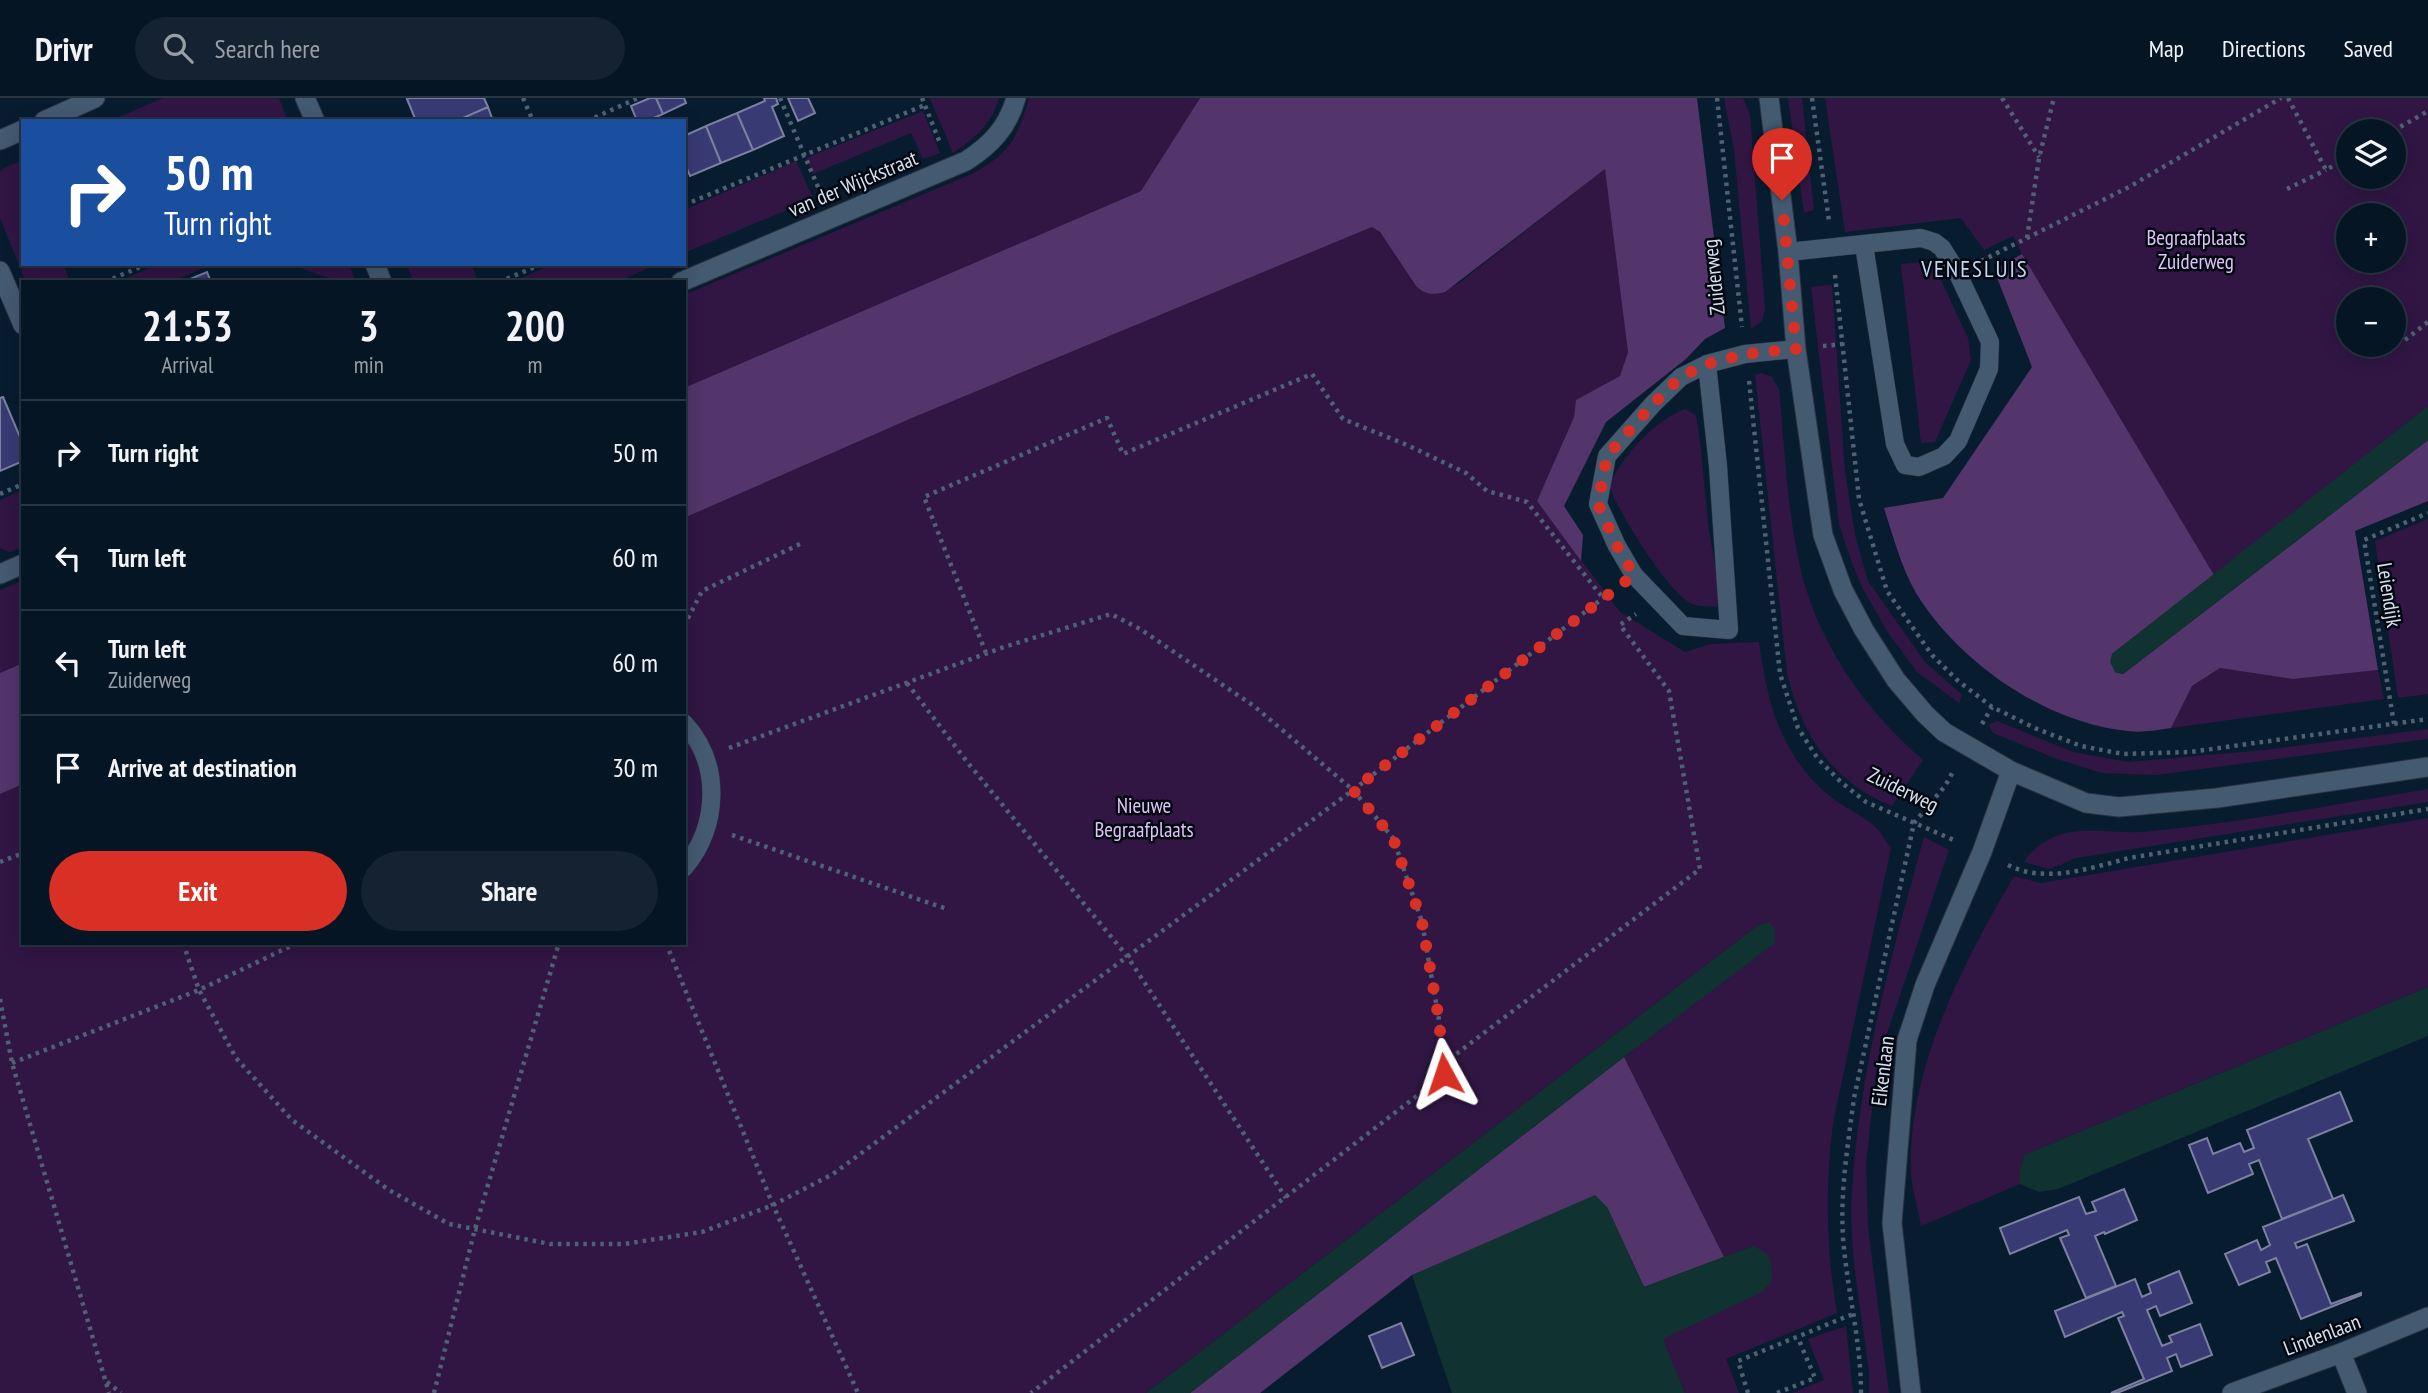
<!DOCTYPE html>
<meta charset="utf-8">
<style>
:root{--surface:#061524;--page:#142231;--text:#f1f3f6;--muted:#989fa6;--line:#273441;--accent:#d93025}
body{margin:0;font-family:"PT Sans Narrow",sans-serif;background:var(--page);color:var(--text);height:100vh;display:flex;flex-direction:column;font-size:26px;white-space:nowrap}
*{box-sizing:border-box;margin:0}
p{font-size:23px;color:var(--muted)}
.icon{flex:none;width:38px;height:38px;fill:none;stroke:currentColor;stroke-width:2;stroke-linecap:round;stroke-linejoin:round}
.map{position:relative;flex:1;overflow:hidden}
.drawer{position:absolute;left:21px;top:182px;width:665px;height:665px;display:flex;flex-direction:column;background:var(--surface);border-radius:0px;box-shadow:0 4px 18px #0003,0 0 0 2px var(--line)}
.drawer>*{flex:none}
.guide{position:absolute;left:21px;top:21px;width:665px;height:147px;border-radius:0px;box-shadow:0 4px 18px #0003,0 0 0 2px var(--line);background:#1a4fa0;color:#fff;overflow:hidden}
.fabs{position:absolute;left:2336px;top:21px;display:grid;gap:14px}
.fabs a{display:grid;place-items:center;width:70px;height:70px;border-radius:50%;background:var(--surface);box-shadow:0 4px 18px #0003,0 0 0 2px var(--line);font-size:35px}
.pin{position:absolute;display:grid;place-items:center;width:60px;height:60px;color:#fff;margin:-72px -30px;border-radius:50% 50% 50% 0;rotate:-45deg;box-shadow:0 0 7px #0007}
.pin .icon{rotate:45deg}
.me{position:absolute;width:77px;margin:-38px;rotate:355deg;stroke-linejoin:round;filter:drop-shadow(0 0 5px #0008)}
.turn{display:flex;align-items:center;gap:24px;height:147px;padding:0 28px;font-size:32px}
.turn .icon{width:91px;height:91px;stroke-width:2.5}
.turn b{display:block;font-size:49px;line-height:60px}
.eta{display:flex;justify-content:space-evenly;align-items:center;height:119px;text-align:center}
.eta b{font-size:42px;font-weight:700;line-height:49px}
.primary-button{display:flex;gap:14px;margin-top:auto;padding:14px 28px}
.primary-button a{flex:1;height:80px;border-radius:42px;background:var(--accent);color:#fff;font-size:28px;font-weight:700;line-height:80px;text-align:center}
.primary-button a+a{background:var(--page);color:var(--text)}
ul{padding:0;list-style:none}
li{display:flex;align-items:center;gap:21px;height:105px;padding:0 28px;border-top:2px solid var(--line)}
li div{flex:1}
li b{display:block;font-size:26px}
li em{font-style:normal}
header{display:flex;align-items:center;gap:42px;box-sizing:border-box;height:98px;padding:0 35px;background:var(--surface);border-bottom:2px solid var(--line)}
header strong{font-size:33px}
nav{display:flex;gap:38px;margin-inline-start:auto;font-size:24px}
.search{width:490px;height:63px;background:var(--page);display:flex;align-items:center;gap:18px;box-sizing:border-box;padding:0 24px;border-radius:38px;color:var(--muted);font-size:26px}
.map>svg:first-child{display:block}
.green{fill:#311644;fill-rule:evenodd}
.forest{fill:#53346b}
.water{fill:#103231}
.building{fill:#383a74;stroke:#7d81a0;stroke-width:2}
.lines{fill:none;stroke-linecap:round;stroke-linejoin:round}
.service-casing{stroke:#2b3242;stroke-width:19}
.minor-casing{stroke:#2b3242;stroke-width:21}
.tertiary-casing{stroke:#2b3242;stroke-width:21}
.path{stroke:#506173;stroke-width:4.5;stroke-dasharray:3.5 5;stroke-linecap:butt}
.service{stroke:#445a71;stroke-width:18}
.minor{stroke:#445a71;stroke-width:19}
.tertiary{stroke:#445a71;stroke-width:19}
.route{stroke:#d93025;stroke-width:12;stroke-dasharray:0 21.6}
.labels{text-anchor:middle;stroke-width:5;stroke-linejoin:round;paint-order:stroke}
.street-label{font-size:21px;fill:#d5e2f0;stroke:#02060e}
.park-label{font-size:21px;fill:#dfc4f8;stroke:#02060e}
.neighbourhood-label{font-size:23px;letter-spacing:2px;fill:#bfd8f3;stroke:#02060e}
</style>
<header>
<strong>Drivr</strong>
<div class="search"><svg class="icon" aria-label="search" viewBox="0 0 24 24"><circle cx="10" cy="10" r="6"/><path d="M15 15l6 6"/></svg>Search here</div>
<nav><a>Map</a><a>Directions</a><a>Saved</a></nav>
</header>
<div class="map">
<svg width="2428" height="1295" viewBox="0 0 2428 1295">
<rect width="100%" height="100%" fill="#081c30"/>
<path class="green" d="M163,0H279L288,23H110Z
M930,0H999C992,26 975,40 953,55Z
M1029,0H1200L1141,93L684,290V197L974,75C1011,54 1018,39 1029,0Z
M1724,0H1743L1750,17L1765,211L1762,223L1751,231L1734,52Z
M1788,0H1802L1814,112L1804,115Z
M1825,0H2428V308L2214,477L2022,156L2013,138L1984,152L1961,120L1845,134ZM2348,33H2394V79H2348ZM2348,117H2394V163H2348ZM2348,201H2394V247H2348Z
M923,13L940,55L923,61L911,35L813,76L806,60Z
M23,62V166H63L70,184H26L0,120V75L2,71Z
M796,63L818,111L804,118L787,112L684,155V112Z
M1606,70L1628,254L1620,278L1577,302L1574,319L1537,403L1620,514L1685,554L1711,546L1759,544C1767,602 1779,653 1825,694C1839,707 1856,714 1871,725C1879,731 1885,742 1891,750L1833,1025C1825,1091 1826,1149 1837,1215L1726,1261L1739,1295H1685L1662,1241L1689,1228L1753,1148L1724,1159L1624,959L1774,845L1757,828L1146,1295H0V696L23,686V845H684V420L912,320L1372,129L1380,134L1416,188C1430,202 1442,193 1458,186Z
M1932,163L1968,240L1971,262L1935,344L1921,345L1901,166Z
M150,166H212L172,184H117L151,169Z
M289,166H349L356,184H340Z
M406,166H471L478,183L414,184Z
M553,166H658L617,184H512Z
M1832,187L1845,374L1855,437L1868,483L1925,564L1962,597L1959,605L1917,574L1889,536L1863,491L1853,468L1839,426L1811,189Z
M1762,275L1772,279L1779,291C1785,352 1787,417 1802,477C1822,552 1866,612 1923,662L1892,708C1832,684 1801,636 1787,575L1755,277Z
M1685,311L1696,317C1703,356 1704,394 1709,433C1713,458 1720,483 1717,509C1709,508 1697,509 1690,505C1666,491 1618,414 1609,387C1624,357 1653,323 1685,311Z
M23,392V449L9,454L0,450V402Z
M2428,421V596L2398,600L2375,443Z
M23,482V565L0,575V492Z
M2220,570L2293,581L2378,572L2384,601L2171,630L2192,588Z
M1997,623L2073,654L2128,664L2265,652L2428,631V641L2156,677L2102,675L2057,661L1993,635L1988,627Z
M2428,691V704L2076,760L2050,771L2024,764C2031,752 2043,743 2056,738C2084,728 2114,736 2142,734C2237,725 2333,707 2428,691Z
M2428,720V889L2024,1057L2020,1072V1086L1921,1128C1918,1110 1912,1092 1911,1075C1907,972 1963,865 2014,778L2041,785Z
M1924,739L1949,752L1877,965L1866,1065L1868,1129L1889,1295H1869V1274C1862,1215 1848,1154 1852,1094C1859,973 1892,855 1924,739Z
M1846,1228L1853,1295H1792L1824,1282L1808,1241Z"/>
<path class="forest" d="M1200,0H1697L1725,230L1705,241L1686,261L1606,324L1564,408L1583,437L1581,463L1537,403L1574,319L1576,302L1620,278L1628,254L1605,71L1445,194C1433,197 1425,197 1416,188L1380,134L1372,129L912,320L684,420V290L1141,93Z
M2022,156L2214,477L2112,556L2115,574L2123,576L2428,342V403L2355,433L2378,572L2293,581L2220,570L2192,588L2171,630C2157,632 2142,635 2128,633C2046,625 1959,565 1916,495C1901,469 1893,438 1884,410L1943,400L2032,269L1994,172Z
M23,565V686L0,696V575Z
M1624,959L1724,1159L1644,1189L1607,1109L1412,1177L1260,1295H1190Z"/>
<path class="water" d="M2428,308V342L2123,576L2115,574L2110,564L2112,556Z
M1770,824L1775,832V845L1624,959L1190,1295H1146L1757,828Z
M2428,889V938L2058,1091L2039,1094L2020,1086V1072L2024,1057Z
M1595,1097L1607,1109L1644,1189L1753,1148C1772,1156 1772,1162 1772,1183L1762,1194L1663,1241L1685,1295H1452L1412,1177Z"/>
<path class="building" d="M410,0H484L488,9L456,23H416L407,1Z
M650,0H656L663,16L647,23H637L631,8Z
M656,0H684L686,5L663,16Z
M764,0H776L778,6L772,9L784,38L753,52L737,15L765,3Z
M788,0H808L815,15L798,23Z
M488,9L493,23H456Z
M737,15L753,52L721,65L706,28Z
M706,28L721,65L690,78L684,63V38Z
M207,174L211,184H191L190,181Z
M3,299L23,346V363L0,373V300Z
M2340,994L2352,1023L2308,1041L2333,1101L2282,1121L2259,1062L2249,1066L2253,1076L2208,1095L2189,1047L2207,1040L2213,1056L2240,1045L2244,1054L2254,1050L2247,1032Z
M2124,1091L2137,1122L2105,1136L2104,1134L2095,1138L2116,1188L2086,1200L2060,1140L2069,1137L2067,1132L2010,1156L2000,1130L2079,1099L2086,1116L2096,1113L2092,1104Z
M2343,1097L2354,1123L2295,1145L2297,1150L2307,1146L2331,1206L2361,1195V1197L2301,1221L2276,1160L2266,1164L2270,1174L2239,1187L2225,1156L2257,1142L2261,1152L2270,1147L2263,1129Z
M2179,1173L2192,1205L2160,1218L2156,1208L2147,1212L2162,1248L2172,1244L2169,1238L2200,1226L2212,1257L2181,1269L2176,1256L2167,1260L2172,1273L2117,1295H2111L2144,1281L2118,1220L2124,1218L2122,1214L2065,1239L2055,1213L2135,1181L2142,1199L2151,1195L2148,1186Z
M1401,1225L1414,1257L1382,1270L1369,1238Z"/>
<g class="lines">
<defs>
<path id="service" d="M1788,154L1921,140L1934,144L1942,150L1957,174L1990,244L1989,271L1958,343L1944,358L1919,369L1905,367L1895,346L1864,147
M1707,266L1718,368L1729,532L1683,528L1634,477L1617,448L1598,406L1607,358L1653,306L1681,279L1707,266L1745,256L1796,251
M684,625C722,666 719,728 684,770"/>
<path id="minor" d="M305,0L315,23
M44,23L95,0
M0,42L23,32
M375,166L382,184
M0,173L23,227
M681,184L966,63C991,47 1008,29 1016,0
M0,476L23,466
M2341,1255L2357,1295
M2232,1295L2341,1255L2428,1219"/>
<path id="tertiary" d="M1769,0L1788,154L1796,251L1823,437L1843,492L1864,532L1896,582L1925,616L1944,634L2011,673L2086,705L2119,709L2217,700L2428,669
M1911,1295L1892,1125L1907,942L1925,887L1982,754L2011,673"/>
</defs>
<use href="#service" class="service-casing"/>
<use href="#minor" class="minor-casing"/>
<use href="#tertiary" class="tertiary-casing"/>
<path class="path" d="M523,0L533,23
M780,0L821,96
M922,0L940,45
M1717,0L1742,229
M1812,0L1829,123
M2002,0L2039,59
M2288,0L2326,72L2348,59
M587,23L638,0
M2393,33L2428,13
M2287,91L2326,72
M684,107L925,7
M2027,140L2039,60L2054,0
M1981,163L2129,89L2281,0
M1835,177L1859,401L1887,493L1932,557L1957,582L1992,609L2037,631L2081,648L2123,656L2190,654L2428,621
M105,184L147,166
M499,184L542,166
M2405,242L2428,224
M1823,248L1843,246
M1749,283L1780,576L1798,630L1818,661L1842,685L1866,704L1956,743
M0,396L23,386
M684,528L702,493L800,446
M986,555L924,399L1107,320L1123,356L1312,276L1343,321L1407,347L1466,375L1487,393L1527,404L1603,500
M907,585L968,665L1127,858L1286,1100
M1982,626L1992,609
M2394,626L2364,442L2428,415
M729,650L1004,549L1111,516L1140,531L1254,608L1353,692L1393,740L1422,824L1439,922L1444,977L1031,1295
M732,737L947,811
M0,764L23,755
M2008,767C2045,786 2091,770 2129,760L2428,711
M183,845L199,892L236,960L292,1022L389,1092L449,1126L550,1146H624L702,1134L773,1107L833,1076L1353,692L1611,494
M666,845L773,1107L858,1295
M0,901L12,965L109,1295
M12,965L199,892L297,845
M1443,966L1700,771L1669,593L1620,527L1636,516
M107,1284L121,1295
M434,1295L475,1131L559,845
M1748,1295L1738,1263L1853,1216
M1777,1295L1815,1280L1798,1240
M1861,1295C1861,1243 1847,1191 1843,1140C1840,1093 1848,1046 1854,1000L1914,725L1945,688L1954,672"/>
<use href="#service" class="service"/>
<use href="#minor" class="minor"/>
<use href="#tertiary" class="tertiary"/>
</g>
<g class="lines">
<path class="route" d="M1444,976L1439,922L1422,824L1393,740L1353,692L1634,477L1617,448L1598,406L1607,358L1653,306L1681,279L1707,266L1745,256L1796,251L1782,102"/>
</g>
<g class="labels">
<g class="street-label">
<text transform="translate(853 86) rotate(-23)" y="7">van der Wijckstraat</text>
<text transform="translate(1714 179) rotate(-96)" y="7">Zuiderweg</text>
<text transform="translate(2389 497) rotate(81)" y="7">Leiendijk</text>
<text transform="translate(1903 692) rotate(26)" y="7">Zuiderweg</text>
<text transform="translate(1883 973) rotate(-83)" y="7">Eikenlaan</text>
<text transform="translate(2322 1237) rotate(-21)" y="7">Lindenlaan</text>
</g>
<g class="park-label">
<text x="2196" y="147">Begraafplaats<tspan x="2196" dy="24">Zuiderweg</tspan></text>
<text x="1144" y="715">Nieuwe<tspan x="1144" dy="24">Begraafplaats</tspan></text>
</g>
<g class="neighbourhood-label">
<text x="1975" y="179">VENESLUIS</text>
</g>
</g>
</svg>
<div class="fabs">
<a><svg class="icon" aria-label="layers" viewBox="0 0 24 24"><path d="M12 4l9 5-9 5-9-5zM3 14l9 5 9-5"/></svg></a>
<a>+</a>
<a>−</a>
</div>
<div class="pin" style="left:1782px;top:102px;background:#d93025"><svg class="icon" aria-label="arrive" viewBox="0 0 24 24"><path d="M6 21V4h12l-3 4 3 4H6"/></svg></div>
<svg class="me" style="left:1444px;top:976px" viewBox="-20 -20 40 40"><path d="M0-17L14 15 0 8-14 15z" fill="#d93025" stroke="#fff" stroke-width="4"/></svg>
<div class="guide">
<div class="turn"><svg class="icon" aria-label="right" viewBox="0 0 24 24"><path d="M7 20v-9h11M14 6l5 5-5 5"/></svg><div><b>50 m</b>Turn right</div></div>
</div>
<section class="drawer">
<div class="eta">
<div><b>21:53</b><p>Arrival</p></div>
<div><b>3</b><p>min</p></div>
<div><b>200</b><p>m</p></div>
</div>
<ul>
<li><svg class="icon" aria-label="right" viewBox="0 0 24 24"><path d="M7 20v-9h11M14 6l5 5-5 5"/></svg><div><b>Turn right</b></div><em>50 m</em></li>
<li><svg class="icon" aria-label="left" viewBox="0 0 24 24"><path d="M17 20v-9H6M10 6l-5 5 5 5"/></svg><div><b>Turn left</b></div><em>60 m</em></li>
<li><svg class="icon" aria-label="left" viewBox="0 0 24 24"><path d="M17 20v-9H6M10 6l-5 5 5 5"/></svg><div><b>Turn left</b><p>Zuiderweg</p></div><em>60 m</em></li>
<li><svg class="icon" aria-label="arrive" viewBox="0 0 24 24"><path d="M6 21V4h12l-3 4 3 4H6"/></svg><div><b>Arrive at destination</b></div><em>30 m</em></li>
</ul>
<div class="primary-button"><a>Exit</a><a>Share</a></div>
</section>
</div>
